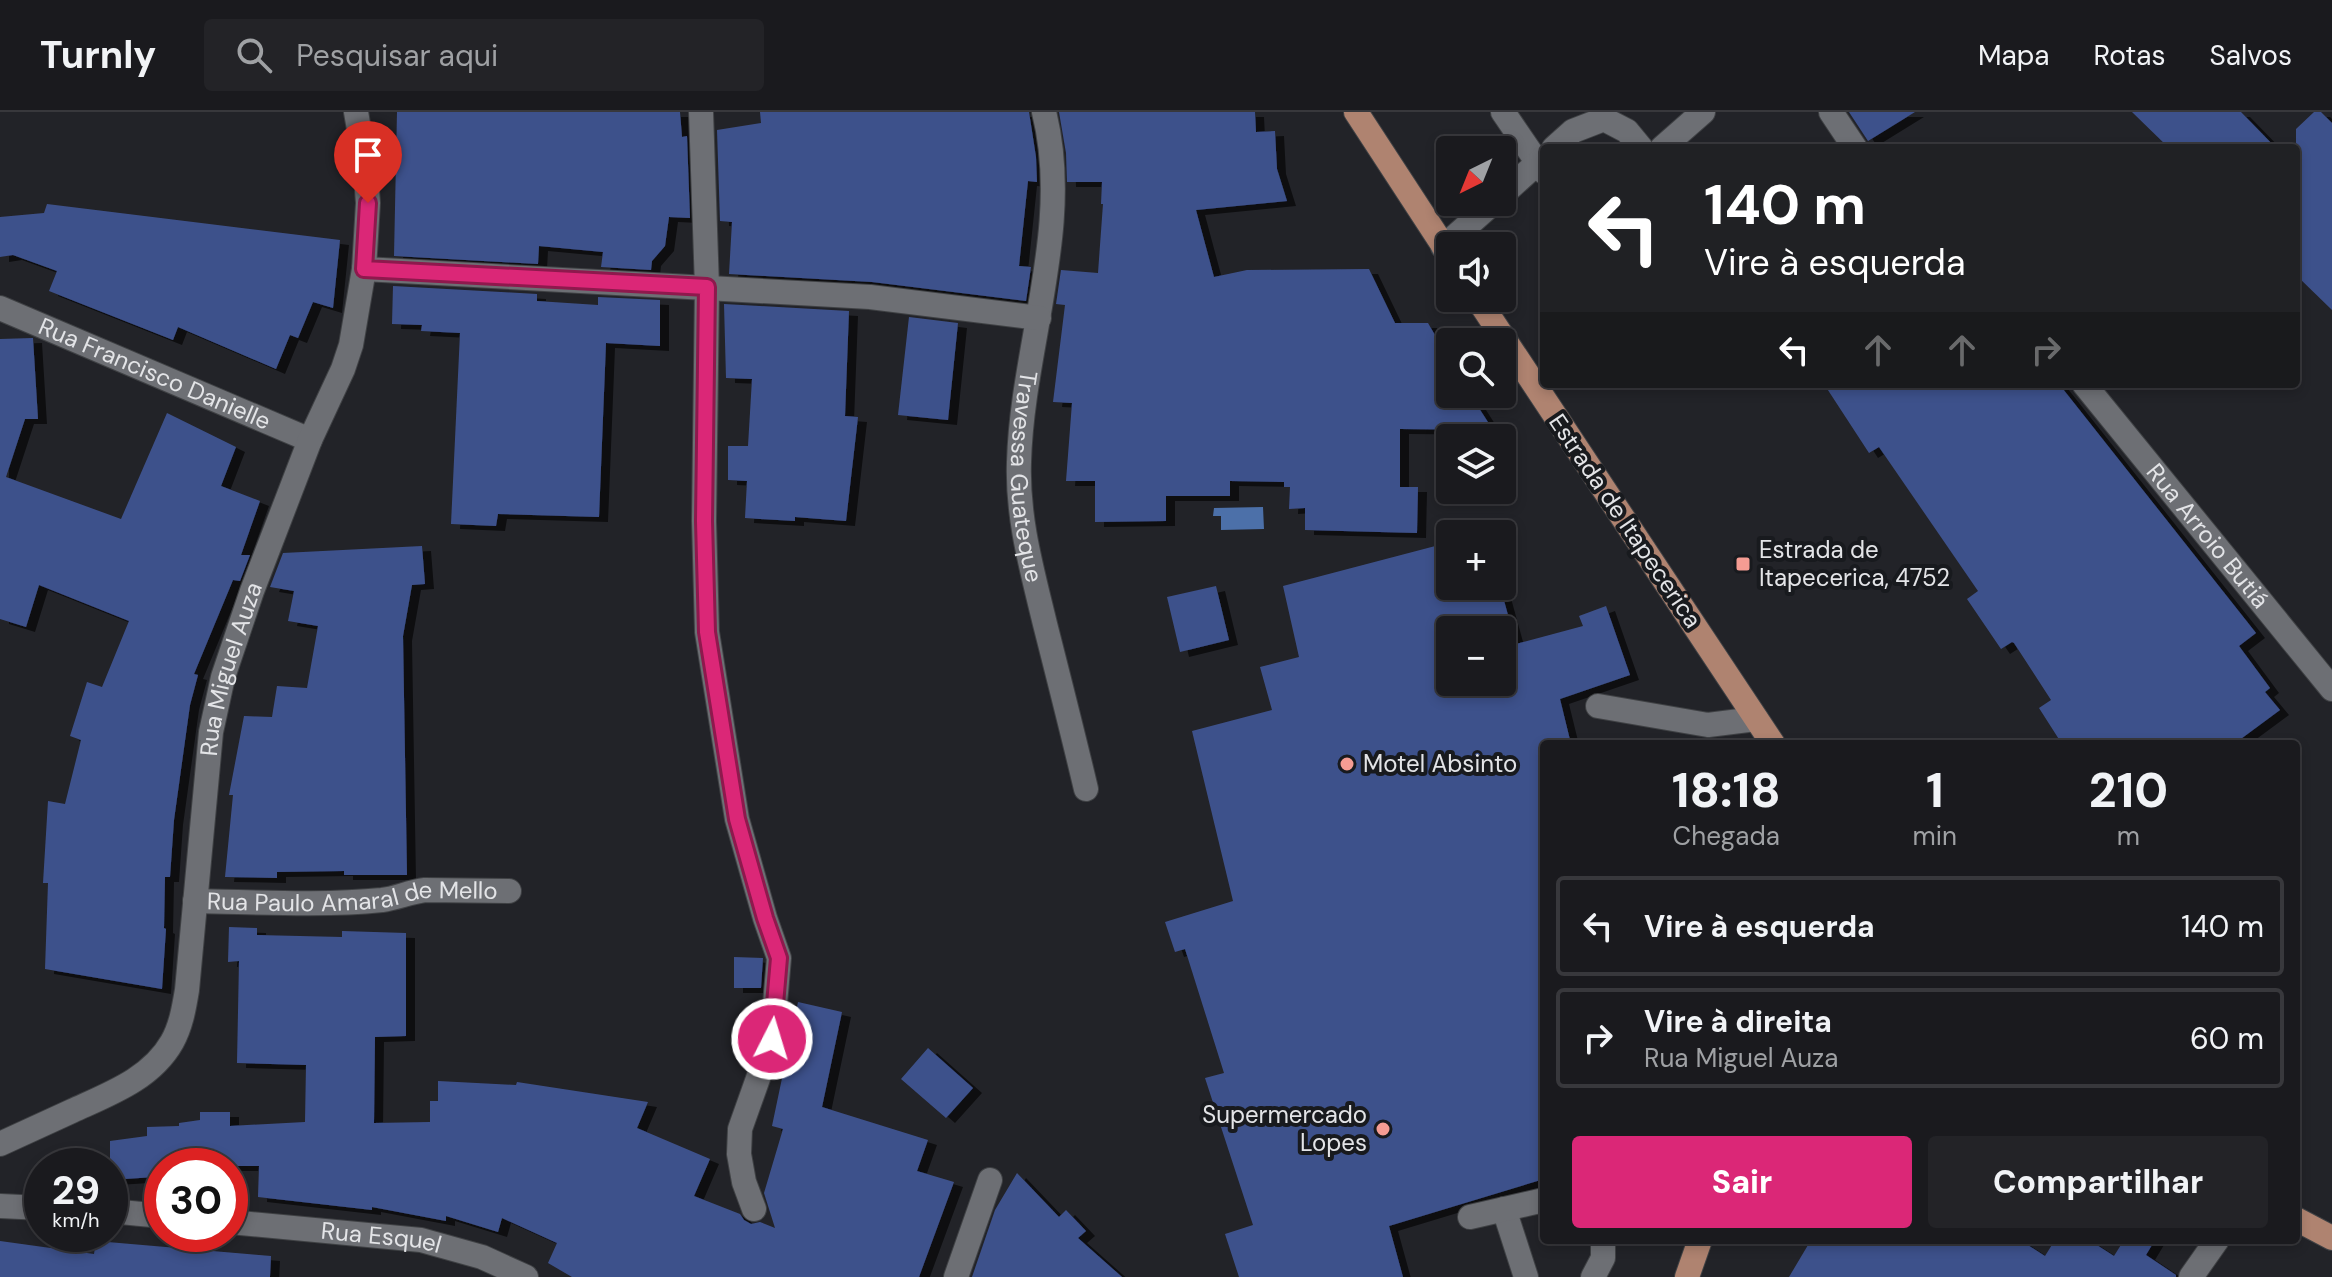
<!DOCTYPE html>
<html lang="pt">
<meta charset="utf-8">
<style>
:root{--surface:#1a1a1e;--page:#232327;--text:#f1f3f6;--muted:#9fa1a4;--line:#38383c;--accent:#db2777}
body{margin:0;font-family:"DM Sans",sans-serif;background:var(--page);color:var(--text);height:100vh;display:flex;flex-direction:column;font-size:30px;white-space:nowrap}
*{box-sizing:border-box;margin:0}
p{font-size:26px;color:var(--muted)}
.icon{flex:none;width:44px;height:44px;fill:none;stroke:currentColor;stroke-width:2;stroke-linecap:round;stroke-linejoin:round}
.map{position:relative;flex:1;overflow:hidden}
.details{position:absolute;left:1540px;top:628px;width:760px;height:504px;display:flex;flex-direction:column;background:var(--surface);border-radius:8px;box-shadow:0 4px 12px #0003,0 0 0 2px var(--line)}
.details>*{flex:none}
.guide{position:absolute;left:1540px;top:32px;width:760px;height:244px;border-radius:8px;box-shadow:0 4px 12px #0003,0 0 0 2px var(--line);background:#202124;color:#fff;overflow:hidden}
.needle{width:52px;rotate:223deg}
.controls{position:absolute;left:1436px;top:24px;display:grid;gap:16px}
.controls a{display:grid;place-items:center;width:80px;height:80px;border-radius:8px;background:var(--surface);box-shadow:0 4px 12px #0003,0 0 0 2px var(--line);font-size:40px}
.speed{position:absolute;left:24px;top:1036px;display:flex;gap:16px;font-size:40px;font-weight:700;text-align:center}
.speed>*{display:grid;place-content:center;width:104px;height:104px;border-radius:50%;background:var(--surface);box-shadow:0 4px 12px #0003,0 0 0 2px var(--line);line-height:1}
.speed small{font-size:20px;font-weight:400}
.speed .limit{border:12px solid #d22;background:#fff;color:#111}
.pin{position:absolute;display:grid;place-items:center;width:68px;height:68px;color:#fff;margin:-82px -34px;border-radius:50% 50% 50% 0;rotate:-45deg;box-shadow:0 0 8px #0007}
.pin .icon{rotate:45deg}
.me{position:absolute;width:88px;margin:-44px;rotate:5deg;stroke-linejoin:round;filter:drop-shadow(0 0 6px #0008)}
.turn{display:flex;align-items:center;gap:28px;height:168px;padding:0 32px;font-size:36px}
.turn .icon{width:104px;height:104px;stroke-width:2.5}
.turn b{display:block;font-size:56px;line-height:68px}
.lanes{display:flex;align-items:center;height:76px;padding:0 32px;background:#0003;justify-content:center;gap:40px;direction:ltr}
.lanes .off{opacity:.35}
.eta{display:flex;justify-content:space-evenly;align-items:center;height:136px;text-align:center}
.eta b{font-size:48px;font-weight:800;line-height:56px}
.primary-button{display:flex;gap:16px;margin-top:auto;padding:16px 32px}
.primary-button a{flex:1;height:92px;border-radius:8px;background:var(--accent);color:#fff;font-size:32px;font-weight:800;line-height:92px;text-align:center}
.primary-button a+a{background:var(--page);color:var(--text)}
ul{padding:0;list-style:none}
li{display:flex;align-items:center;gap:24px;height:100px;margin:0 16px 12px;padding:0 16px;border:4px solid var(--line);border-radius:8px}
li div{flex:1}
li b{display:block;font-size:30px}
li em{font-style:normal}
header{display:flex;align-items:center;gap:48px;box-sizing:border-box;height:112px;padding:0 40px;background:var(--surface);border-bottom:2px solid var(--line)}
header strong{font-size:38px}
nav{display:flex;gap:44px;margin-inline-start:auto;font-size:28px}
.search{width:560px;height:72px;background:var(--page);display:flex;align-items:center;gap:20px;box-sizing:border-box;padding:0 28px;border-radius:8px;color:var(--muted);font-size:30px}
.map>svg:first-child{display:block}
.water{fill:#4c70a9}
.building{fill:#3e518b;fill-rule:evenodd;filter:url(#shadow)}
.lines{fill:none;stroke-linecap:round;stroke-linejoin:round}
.minor-casing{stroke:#3f4144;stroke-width:26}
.major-casing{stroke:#3f4144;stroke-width:26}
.minor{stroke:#6d6f74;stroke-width:24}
.major{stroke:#af8370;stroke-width:24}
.route-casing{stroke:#8e194d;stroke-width:20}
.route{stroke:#db2777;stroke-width:14}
.poi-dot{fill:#f59c93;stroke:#181a1e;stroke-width:3}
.labels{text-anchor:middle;stroke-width:8;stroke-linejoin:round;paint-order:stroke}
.street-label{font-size:24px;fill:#e3e4e7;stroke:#181a1e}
.poi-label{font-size:24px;fill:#e3e4e7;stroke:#181a1e;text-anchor:start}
</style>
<header>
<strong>Turnly</strong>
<div class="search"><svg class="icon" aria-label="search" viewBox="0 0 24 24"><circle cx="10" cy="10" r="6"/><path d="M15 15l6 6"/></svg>Pesquisar aqui</div>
<nav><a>Mapa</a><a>Rotas</a><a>Salvos</a></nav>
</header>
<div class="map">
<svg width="2332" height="1165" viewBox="0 0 2332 1165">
<defs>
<filter id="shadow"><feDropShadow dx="9" dy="5" stdDeviation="0" flood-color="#0009"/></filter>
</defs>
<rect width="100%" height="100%" fill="#222328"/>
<path class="water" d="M1263,395L1264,417L1221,418V404H1213L1214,396Z"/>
<path class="building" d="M397,0H680L682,25L687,24L690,106L669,105L665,134L652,149L651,158L601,155L603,140L539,134L538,152L394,144Z
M760,0H1029L1036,45L1037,70L1028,69L1019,154L1031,155L1026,189L872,170L729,162L732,110L720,109L717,18L761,11Z
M1059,0H1255L1256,20L1275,19L1277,57L1287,89L1196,98L1214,165L1247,158L1369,157L1395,211H1428L1450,249V282H1470L1493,318L1400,317V375H1418L1417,421L1305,418V396L1289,397L1290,375H1284V370L1230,369V384H1166V409L1095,410V369H1066L1072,291L1053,290L1065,193L1056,192L1061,158L1098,161L1103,92H1101L1102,70H1067L1066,41Z
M1849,0H1915L1868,29Z
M2132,0H2241L2276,36H2169Z
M2314,0H2321L2332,11V198L2296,163V17Z
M47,92L340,128L333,196L313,190L298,226L290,223L276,257L178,215L173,228L49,179L57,159L13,143L0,145V105L44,101Z
M393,174L537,182V189L598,193V185L660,188V234L606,231L599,405L498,402L496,414L451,412L460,221L421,219L422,213L392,212Z
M724,192L849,199L845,304L858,305L846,409L795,405V409L745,406L747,369L728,368V334H748L752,267L726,266Z
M909,205L958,211L948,308L898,303Z
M33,226L38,307H25L6,365L121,407L167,301L236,335L221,374L260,389L241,443H250L240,469L233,468L194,562L198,563L190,593L174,708L170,765H165L164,816L166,817L162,877L45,857L48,771H43L48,689L65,692L81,628L70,624L87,570L102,575L129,509L39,473L26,515L0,507V227Z
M1824,272H2059L2256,521L2239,534L2270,576L2265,580L2280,598L2234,632H2062L2039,596L2051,588L2014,531L2012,530L2001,537L1967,487L1978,479L1879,335L1869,341Z
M1443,432L1442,460L1450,458V474H1500L1516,532L1583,514L1579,504L1606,494L1630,563L1560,587L1571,632H1544V1067L1389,1114L1403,1165H1239L1225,1122L1253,1113L1205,966L1224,961L1185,837L1175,840L1165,810L1233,789L1192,619L1272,598L1260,555L1299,545L1283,474ZM1450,518H1502V570H1450Z
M422,434L425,472L412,473L403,524L407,763H344V759L277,760V766L225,765L233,683H229L244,604L272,605L277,574L307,576L318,514L288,509L294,479L270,475L283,441Z
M1216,474L1229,528L1180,540L1167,485Z
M229,815L257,816V823L342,825V819L406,821V924L375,925L374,1011L430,1010V989H438V969L516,973L517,970L648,990L637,1016L710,1047L694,1084L740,1102L744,1108L751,1112L760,1110L775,1116L764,1081L783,1017L772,1014L798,890L842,900L822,995L928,1028L917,1059L954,1070L919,1165H572L548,1151L557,1131L502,1106L498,1120L446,1104V1109L372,1095V1098L258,1085L259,1054H162V1061H155V1065L110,1068V1029L147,1024V1015L179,1014V1011L200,1008V1000H230V1014L305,1010L306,953L237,951L239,849L228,850Z
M734,845L763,846L761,876H734Z
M928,936L973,976L946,1006L901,967Z
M1017,1061L1059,1105L1066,1098L1086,1119L1078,1126L1122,1165H972L995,1098Z
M1811,1128H2020L2045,1144L2055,1128H2089L2114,1144L2124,1128H2155L2146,1143L2176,1163V1165H1789Z
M0,1129L94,1142L96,1129L271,1144L270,1165H0Z"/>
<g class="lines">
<defs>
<g id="minor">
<path d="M701,0L707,175L704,409L707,520L737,707L765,806L779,846L772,927L740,1017L739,1042L744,1070L754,1097"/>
<path id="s1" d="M1044,0C1073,114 1022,235 1019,350C1017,406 1032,458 1045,512C1059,567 1073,622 1086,677"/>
<path d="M1503,0L1544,60"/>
<path d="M1831,0L1855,36"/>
<path d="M1554,36L1573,19L1604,7L1627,19L1641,36"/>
<path d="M1662,36L1703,0"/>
<path d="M1502,83L1544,45"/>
<path d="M1443,135L1494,90"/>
<path d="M364,157L870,185L1039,206"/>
<path id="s2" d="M0,196L310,328"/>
<path id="s3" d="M2084,272L2332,577"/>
<path d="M1598,594L1708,613L1756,607"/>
<path id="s4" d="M195,789C257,790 321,794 382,788C397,786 409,780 425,778L509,779"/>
<path id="s5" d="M0,1032C24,1021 48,1010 72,999C109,982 151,967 172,930C181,914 184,896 187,878L211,620L223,565L252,479L310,328L343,257L351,233L364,157L368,91L365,52L356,0"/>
<path d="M0,1094L42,1096"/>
<path d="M1504,1097L1526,1165"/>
<path d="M110,1099L162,1104"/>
<path d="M1470,1105L1544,1088"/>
<path id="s6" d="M230,1110L421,1128L482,1145L526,1165"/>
<path d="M956,1165L990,1068"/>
<path d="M1593,1165L1603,1146V1128"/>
<path d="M2191,1165L2217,1128"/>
</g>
<path id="major" d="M1356,0L1450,144
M1477,186L1773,632
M2296,1107L2332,1126
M1687,1165L1700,1128"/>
</defs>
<use href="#minor" class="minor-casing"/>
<use href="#major" class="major-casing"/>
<use href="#minor" class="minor"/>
<use href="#major" class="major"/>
</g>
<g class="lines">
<defs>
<path id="route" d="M368,91L364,157L707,175L704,409L707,520L737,707L765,806L779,846L772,927"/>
</defs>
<use href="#route" class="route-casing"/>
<use href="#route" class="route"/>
</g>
<g class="poi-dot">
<rect x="1735" y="444" width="16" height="16" rx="4"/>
<circle cx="1347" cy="652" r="8"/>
<circle cx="1383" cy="1017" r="8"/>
</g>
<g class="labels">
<g class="street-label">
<text dy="8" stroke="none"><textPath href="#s2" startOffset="168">Rua Francisco Danielle</textPath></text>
<text dy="8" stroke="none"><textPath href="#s1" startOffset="368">Travessa Guateque</textPath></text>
<text transform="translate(1625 409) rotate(56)" y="8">Estrada de Itapecerica</text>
<text dy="8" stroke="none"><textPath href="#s3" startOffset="196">Rua Arroio Butiá</textPath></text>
<text dy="8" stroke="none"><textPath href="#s5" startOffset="582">Rua Miguel Auza</textPath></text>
<text dy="8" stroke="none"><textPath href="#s4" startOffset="158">Rua Paulo Amaral de Mello</textPath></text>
<text dy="8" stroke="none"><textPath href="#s6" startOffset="152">Rua Esquel</textPath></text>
</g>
<g class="poi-label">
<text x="1759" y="446">Estrada de<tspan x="1759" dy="28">Itapecerica, 4752</tspan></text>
<text x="1363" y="660">Motel Absinto</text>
<text x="1367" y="1011" text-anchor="end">Supermercado<tspan x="1367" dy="28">Lopes</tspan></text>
</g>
</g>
</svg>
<div class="controls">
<a><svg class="needle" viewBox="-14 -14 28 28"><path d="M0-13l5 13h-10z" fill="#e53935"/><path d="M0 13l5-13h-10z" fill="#9fa1a4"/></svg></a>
<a><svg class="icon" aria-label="sound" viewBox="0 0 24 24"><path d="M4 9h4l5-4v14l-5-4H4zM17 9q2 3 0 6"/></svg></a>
<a><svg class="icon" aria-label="search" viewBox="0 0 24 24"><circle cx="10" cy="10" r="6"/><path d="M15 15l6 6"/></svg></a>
<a><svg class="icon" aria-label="layers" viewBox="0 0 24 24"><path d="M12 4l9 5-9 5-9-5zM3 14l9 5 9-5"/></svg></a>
<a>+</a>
<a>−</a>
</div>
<div class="speed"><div>29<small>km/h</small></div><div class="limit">30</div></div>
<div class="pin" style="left:368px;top:91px;background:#d93025"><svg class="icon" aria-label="arrive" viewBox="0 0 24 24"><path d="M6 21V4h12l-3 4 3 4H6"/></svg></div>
<svg class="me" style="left:772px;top:927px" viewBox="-20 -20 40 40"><circle r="17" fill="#db2777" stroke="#fff" stroke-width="3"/><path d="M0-11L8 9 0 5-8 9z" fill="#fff"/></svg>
<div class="guide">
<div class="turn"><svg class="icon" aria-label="left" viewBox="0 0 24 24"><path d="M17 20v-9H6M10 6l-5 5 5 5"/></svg><div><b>140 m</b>Vire à esquerda</div></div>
<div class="lanes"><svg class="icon" aria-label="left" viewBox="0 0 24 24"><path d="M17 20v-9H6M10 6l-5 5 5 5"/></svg><svg class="icon off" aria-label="ahead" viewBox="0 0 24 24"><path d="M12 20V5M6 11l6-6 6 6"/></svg><svg class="icon off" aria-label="ahead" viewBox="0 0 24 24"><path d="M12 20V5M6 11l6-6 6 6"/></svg><svg class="icon off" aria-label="right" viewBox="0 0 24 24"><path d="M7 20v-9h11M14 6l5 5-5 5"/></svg></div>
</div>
<section class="details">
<div class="eta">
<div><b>18:18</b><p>Chegada</p></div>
<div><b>1</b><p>min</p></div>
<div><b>210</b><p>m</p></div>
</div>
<ul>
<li><svg class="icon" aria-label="left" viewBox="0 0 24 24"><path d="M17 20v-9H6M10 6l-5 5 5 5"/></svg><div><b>Vire à esquerda</b></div><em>140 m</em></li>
<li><svg class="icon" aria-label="right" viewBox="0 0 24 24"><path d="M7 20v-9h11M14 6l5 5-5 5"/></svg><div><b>Vire à direita</b><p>Rua Miguel Auza</p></div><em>60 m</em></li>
</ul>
<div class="primary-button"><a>Sair</a><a>Compartilhar</a></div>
</section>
</div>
